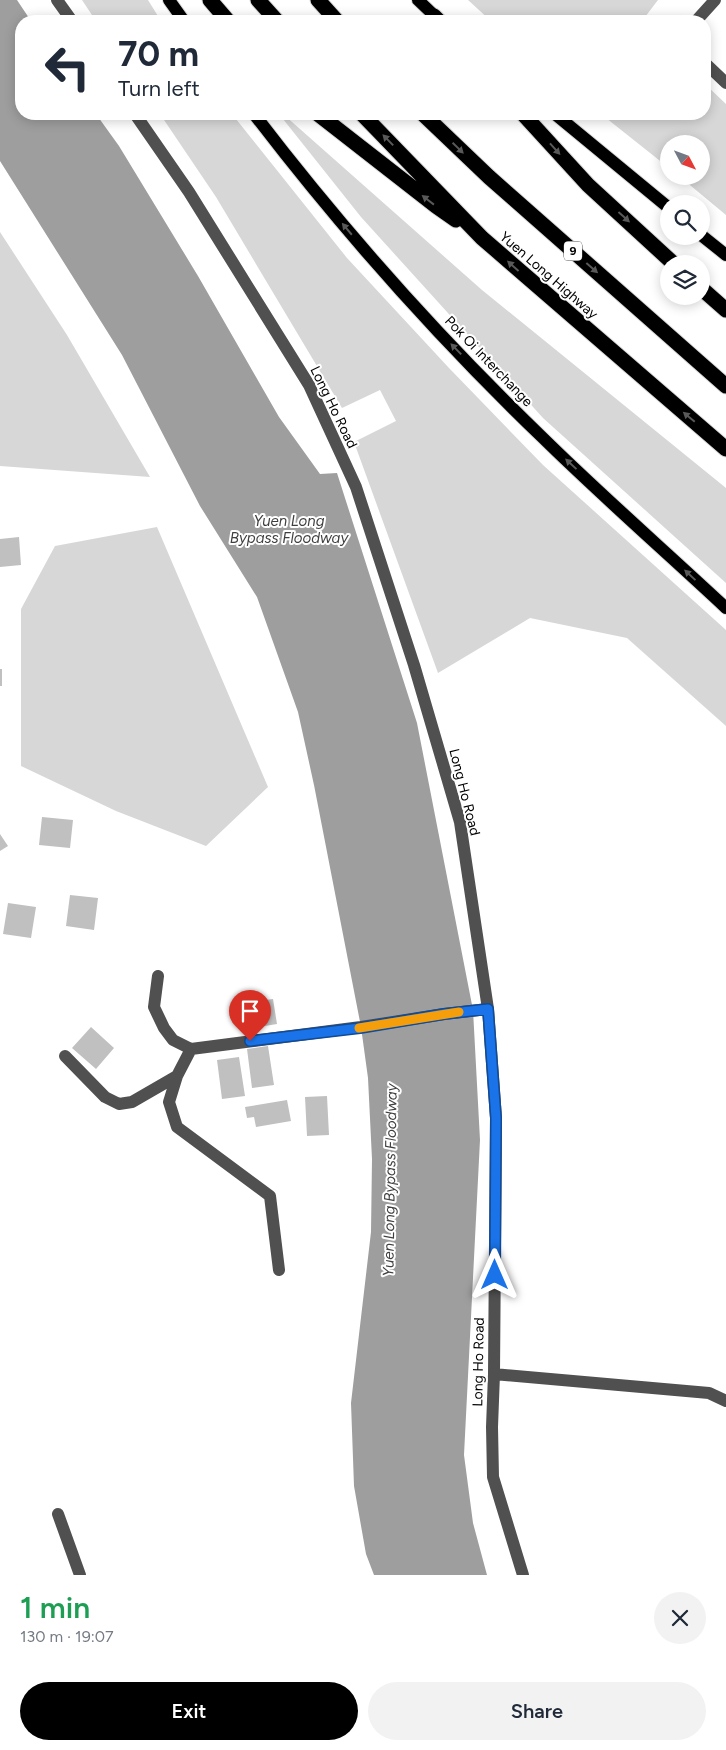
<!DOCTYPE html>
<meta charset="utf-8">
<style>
:root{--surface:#fff;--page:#f2f2f3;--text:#1f2937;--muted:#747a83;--accent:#000}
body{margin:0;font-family:Figtree,sans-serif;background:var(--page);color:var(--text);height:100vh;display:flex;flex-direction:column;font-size:19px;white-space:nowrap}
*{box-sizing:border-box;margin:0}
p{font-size:16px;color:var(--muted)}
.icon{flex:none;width:28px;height:28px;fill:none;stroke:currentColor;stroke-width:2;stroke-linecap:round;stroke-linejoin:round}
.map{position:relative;height:1575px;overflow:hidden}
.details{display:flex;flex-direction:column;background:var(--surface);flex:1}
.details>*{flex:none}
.banner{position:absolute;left:15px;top:15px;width:696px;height:105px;border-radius:20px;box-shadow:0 2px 12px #0003;background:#fff;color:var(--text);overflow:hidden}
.needle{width:32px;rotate:131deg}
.controls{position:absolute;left:660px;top:135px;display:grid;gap:10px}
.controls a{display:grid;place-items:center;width:50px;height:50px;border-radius:50%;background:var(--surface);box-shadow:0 2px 12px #0003;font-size:25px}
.pin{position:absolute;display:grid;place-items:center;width:42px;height:42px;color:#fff;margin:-51px -21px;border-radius:50% 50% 50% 0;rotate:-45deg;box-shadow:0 0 5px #0007}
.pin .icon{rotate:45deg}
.me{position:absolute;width:55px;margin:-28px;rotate:0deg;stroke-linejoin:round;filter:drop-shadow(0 0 4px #0008)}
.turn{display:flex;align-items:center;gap:18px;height:105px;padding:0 20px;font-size:22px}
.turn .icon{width:65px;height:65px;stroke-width:2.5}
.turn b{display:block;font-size:35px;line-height:42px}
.round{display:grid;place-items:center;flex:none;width:52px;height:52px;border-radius:26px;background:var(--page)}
.headline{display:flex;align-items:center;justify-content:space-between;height:85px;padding:0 20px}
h1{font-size:30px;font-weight:600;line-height:38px;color:#1e9e55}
.primary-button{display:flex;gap:10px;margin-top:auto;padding:10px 20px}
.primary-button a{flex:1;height:58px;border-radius:30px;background:var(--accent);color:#fff;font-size:20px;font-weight:600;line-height:58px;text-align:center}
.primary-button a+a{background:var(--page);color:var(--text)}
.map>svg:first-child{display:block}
.green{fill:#d7d7d7}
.water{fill:#9e9e9e}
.building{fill:#c0c0c0}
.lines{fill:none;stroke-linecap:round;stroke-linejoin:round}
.major-casing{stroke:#dbdbdb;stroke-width:14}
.highway-casing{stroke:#dbdbdb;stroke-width:17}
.minor{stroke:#505050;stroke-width:12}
.major{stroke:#000;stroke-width:12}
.highway{stroke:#000;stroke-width:15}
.oneway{fill:#595959}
.route-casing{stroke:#114b97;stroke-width:12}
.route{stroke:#1a73e8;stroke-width:9}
.slow{stroke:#f59e0b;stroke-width:9}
.labels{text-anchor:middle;stroke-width:4;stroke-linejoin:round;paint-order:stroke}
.shield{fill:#fff;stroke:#4c4c4c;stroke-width:1}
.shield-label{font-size:12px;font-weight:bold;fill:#000}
.street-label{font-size:14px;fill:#000;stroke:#fff}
.water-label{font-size:15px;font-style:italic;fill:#3f3f3f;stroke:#fff}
</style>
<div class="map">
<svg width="726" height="1575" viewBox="0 0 726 1575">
<rect width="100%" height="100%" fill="#fff"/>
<path class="green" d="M82,0H148L161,21H96Z
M468,0H658L642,21H491Z
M705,84L726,104V215L679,176H701V144H669V168L601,114H705Z
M160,114H232L347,258L449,368L543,465L726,630V726L627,638L530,618L438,673L354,442L396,421L380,390L342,408L216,197Z
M279,114H283L482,290L726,488V583L543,418L361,217Z
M0,232L67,335L150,477L0,466Z
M157,527L268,787L206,846L116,811L21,766V609L55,546Z"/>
<path class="water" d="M0,0H17L31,21H21V114H96L119,146L198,276L279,417L320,474L337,473L417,723L473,1010L480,1140L464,1455L473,1523L487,1575H374L366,1554L354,1486L351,1403L371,1232L372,1159L368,1078L361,1027L314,785L298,712L257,597L200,506L122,355L0,161Z"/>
<path class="building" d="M19,537L21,565L0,567V539Z
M0,669H2V686H0Z
M42,817L73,820L70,848L39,845Z
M0,834L8,846L0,851Z
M70,895L98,898L94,930L66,926Z
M8,903L36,907L31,938L3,934Z
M273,999L277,1024L241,1030L239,1018L246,1017L244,1003Z
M91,1027L114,1048L96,1069L72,1048Z
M268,1046L274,1085L252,1088L247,1049Z
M239,1057L245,1096L222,1099L217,1060Z
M327,1096L329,1135L307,1136L305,1097Z
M287,1100L291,1121L256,1127L254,1117L247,1118L245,1107Z"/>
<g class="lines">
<defs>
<path id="major" d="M169,0L184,21
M418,0L440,21
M254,114C342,229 439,338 543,438C602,496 665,551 726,608
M555,114L669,208
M701,235L726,255"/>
<path id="highway" d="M210,0L228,21
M258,0L277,21
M318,0L337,21
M434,16L439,21
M318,114L436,206L456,220
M362,114L482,238L726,449
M423,114L489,177L726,386
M523,114L588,185L674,264
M701,288L726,310"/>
</defs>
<use href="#major" class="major-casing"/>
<use href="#highway" class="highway-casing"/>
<path class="minor" d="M57,0L72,21
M696,21L715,0
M705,63L726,83
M135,114L189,192L309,385L356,487L414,665L460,822L488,1009L496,1118L494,1374L492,1427L493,1477L523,1575
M158,976L154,1007L164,1028L173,1040L191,1049
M65,1056L105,1097L119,1104L132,1102L177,1076
M279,1270L270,1196L177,1127L169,1102L177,1076L191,1049L361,1027L444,1014L488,1009
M494,1374L709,1393L726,1401
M58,1514L80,1575"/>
<use href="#major" class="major"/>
<use href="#highway" class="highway"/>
</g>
<defs><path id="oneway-solid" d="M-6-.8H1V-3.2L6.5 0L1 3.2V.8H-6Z" transform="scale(1.25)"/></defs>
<g class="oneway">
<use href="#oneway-solid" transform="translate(388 140) rotate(-134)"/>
<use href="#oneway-solid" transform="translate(458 148) rotate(44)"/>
<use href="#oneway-solid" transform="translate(555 149) rotate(48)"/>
<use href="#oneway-solid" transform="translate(428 200) rotate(-142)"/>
<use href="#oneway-solid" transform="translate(624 217) rotate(42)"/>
<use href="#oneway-solid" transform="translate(347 229) rotate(-130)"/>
<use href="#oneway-solid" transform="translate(513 266) rotate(-138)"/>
<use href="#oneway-solid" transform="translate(592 268) rotate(41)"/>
<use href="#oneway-solid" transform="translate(456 349) rotate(-134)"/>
<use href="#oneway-solid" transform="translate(689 417) rotate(-140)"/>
<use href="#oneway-solid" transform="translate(571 464) rotate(-137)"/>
<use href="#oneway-solid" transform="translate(690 575) rotate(-137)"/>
</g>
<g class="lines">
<defs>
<path id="route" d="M250,1041L360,1028L444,1014L488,1009L496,1118L495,1275"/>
</defs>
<use href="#route" class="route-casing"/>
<use href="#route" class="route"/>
<path class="slow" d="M359,1028L459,1012"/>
</g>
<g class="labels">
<rect class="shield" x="564" y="241.5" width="18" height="19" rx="4"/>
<g class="shield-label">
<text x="573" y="255">9</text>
</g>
<g class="street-label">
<text transform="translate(549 275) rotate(41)" y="5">Yuen Long Highway</text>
<text transform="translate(489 361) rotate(46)" y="5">Pok Oi Interchange</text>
<text transform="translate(334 407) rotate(64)" y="5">Long Ho Road</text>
<text transform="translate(465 792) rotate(76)" y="5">Long Ho Road</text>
<text transform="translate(478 1362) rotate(-89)" y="5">Long Ho Road</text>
</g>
<g class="water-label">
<text x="289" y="526">Yuen Long<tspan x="289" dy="17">Bypass Floodway</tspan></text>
<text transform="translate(390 1180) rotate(-89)" y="5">Yuen Long Bypass Floodway</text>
</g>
</g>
</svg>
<div class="controls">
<a><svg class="needle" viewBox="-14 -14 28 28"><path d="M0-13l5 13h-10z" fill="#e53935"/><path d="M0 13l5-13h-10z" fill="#747a83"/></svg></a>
<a><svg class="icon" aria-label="search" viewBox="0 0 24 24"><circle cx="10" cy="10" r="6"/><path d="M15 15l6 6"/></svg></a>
<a><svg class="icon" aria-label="layers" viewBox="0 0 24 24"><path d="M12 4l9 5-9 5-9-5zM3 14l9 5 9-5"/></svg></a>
</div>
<div class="pin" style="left:250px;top:1041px;background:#d93025"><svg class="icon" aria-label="arrive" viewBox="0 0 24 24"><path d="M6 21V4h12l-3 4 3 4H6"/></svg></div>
<svg class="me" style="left:495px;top:1275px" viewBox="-20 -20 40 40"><path d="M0-17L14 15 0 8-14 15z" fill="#1a73e8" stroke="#fff" stroke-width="4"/></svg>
<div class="banner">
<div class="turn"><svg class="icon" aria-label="left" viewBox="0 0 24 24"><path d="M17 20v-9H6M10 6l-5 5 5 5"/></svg><div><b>70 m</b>Turn left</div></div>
</div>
</div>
<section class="details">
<div class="headline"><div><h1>1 min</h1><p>130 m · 19:07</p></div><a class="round"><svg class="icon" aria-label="close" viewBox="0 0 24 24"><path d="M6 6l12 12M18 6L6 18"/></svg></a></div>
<div class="primary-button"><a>Exit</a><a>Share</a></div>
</section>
